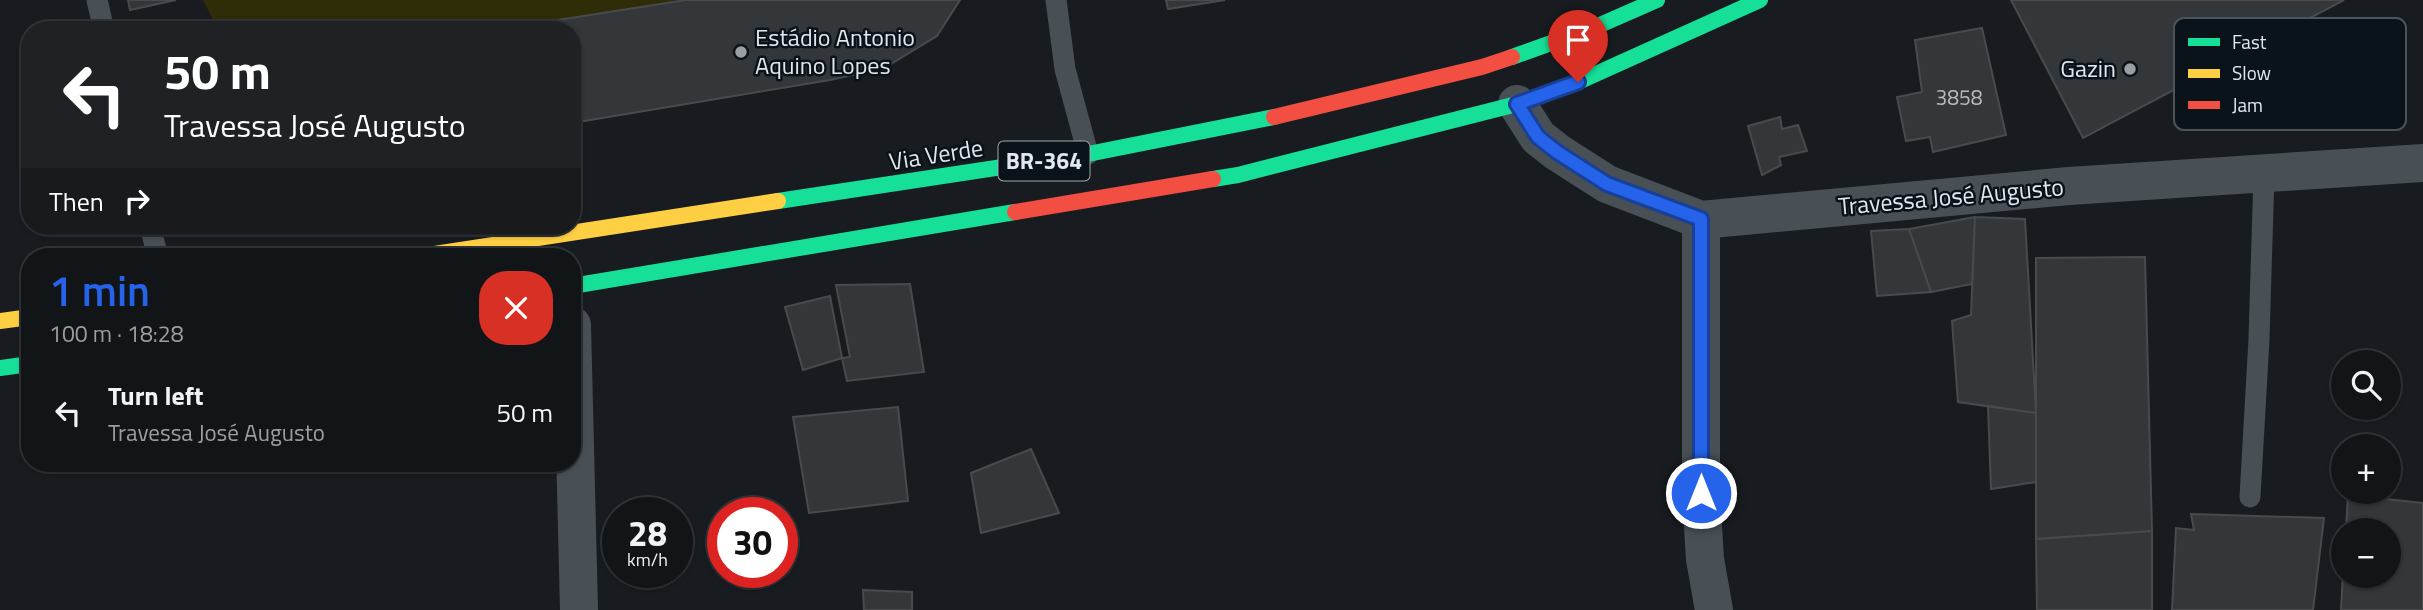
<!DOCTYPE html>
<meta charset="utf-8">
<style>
:root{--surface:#121518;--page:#1f2225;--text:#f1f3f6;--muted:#9c9fa2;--line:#313437;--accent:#2563eb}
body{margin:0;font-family:"Titillium Web",sans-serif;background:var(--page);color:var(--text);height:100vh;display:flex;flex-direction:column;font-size:26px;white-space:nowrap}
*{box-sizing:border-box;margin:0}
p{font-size:23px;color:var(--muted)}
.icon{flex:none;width:38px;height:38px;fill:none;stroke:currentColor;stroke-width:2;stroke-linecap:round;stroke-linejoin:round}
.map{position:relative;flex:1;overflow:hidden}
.panel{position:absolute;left:21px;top:248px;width:560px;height:224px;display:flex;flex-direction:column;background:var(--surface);border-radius:28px;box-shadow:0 2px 5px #0004,0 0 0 2px var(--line)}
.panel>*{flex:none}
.banner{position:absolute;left:21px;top:21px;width:560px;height:214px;border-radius:28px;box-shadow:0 2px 5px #0004,0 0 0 2px var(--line);background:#202124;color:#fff;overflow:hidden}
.buttons{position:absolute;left:2331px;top:350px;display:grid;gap:14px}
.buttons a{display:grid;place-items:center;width:70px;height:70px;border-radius:50%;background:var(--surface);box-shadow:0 2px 5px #0004,0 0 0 2px var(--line);font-size:35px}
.speed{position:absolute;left:602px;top:497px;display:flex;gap:14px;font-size:35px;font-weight:700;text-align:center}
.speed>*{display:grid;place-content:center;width:91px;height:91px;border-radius:50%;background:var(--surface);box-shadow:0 2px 5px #0004,0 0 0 2px var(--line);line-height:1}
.speed small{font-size:18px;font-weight:400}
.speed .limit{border:10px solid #d22;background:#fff;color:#111}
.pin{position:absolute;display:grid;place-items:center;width:60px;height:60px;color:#fff;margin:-72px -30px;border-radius:50% 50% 50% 0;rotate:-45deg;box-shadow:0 0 7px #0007}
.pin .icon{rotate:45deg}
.me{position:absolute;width:77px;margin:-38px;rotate:0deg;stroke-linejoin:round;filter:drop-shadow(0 0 5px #0008)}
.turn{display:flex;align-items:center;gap:24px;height:147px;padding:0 28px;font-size:32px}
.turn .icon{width:91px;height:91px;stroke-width:2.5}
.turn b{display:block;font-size:49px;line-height:60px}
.then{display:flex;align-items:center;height:66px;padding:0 28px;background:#0003;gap:14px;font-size:26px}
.round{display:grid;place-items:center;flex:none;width:74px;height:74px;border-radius:28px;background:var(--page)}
.headline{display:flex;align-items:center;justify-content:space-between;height:119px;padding:0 28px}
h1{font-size:42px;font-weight:600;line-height:52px;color:var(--accent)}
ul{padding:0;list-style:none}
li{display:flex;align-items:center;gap:21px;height:91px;padding:0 28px}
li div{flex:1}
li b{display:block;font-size:26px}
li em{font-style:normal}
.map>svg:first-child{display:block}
.green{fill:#2f2c08}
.building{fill:#33373a;stroke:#474b4e;stroke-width:2}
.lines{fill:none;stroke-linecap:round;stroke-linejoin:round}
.lane{stroke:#485056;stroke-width:21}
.street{stroke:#485056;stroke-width:38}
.fast{stroke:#16e098;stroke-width:16}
.slow{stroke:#ffcf43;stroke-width:16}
.jam{stroke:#f24e42;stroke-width:16}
.route-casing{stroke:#184099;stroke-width:18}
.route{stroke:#2563eb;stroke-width:12}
.poi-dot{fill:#9ba0a5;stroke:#0b131a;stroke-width:2.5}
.labels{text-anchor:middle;stroke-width:5;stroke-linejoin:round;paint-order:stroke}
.number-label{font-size:21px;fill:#b6bbc0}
.shield{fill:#0b131a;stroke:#a2a7ae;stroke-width:2}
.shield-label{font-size:23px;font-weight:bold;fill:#e2e7ed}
.poi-label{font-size:24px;fill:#e2e7ed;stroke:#0b131a;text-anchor:start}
.street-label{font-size:24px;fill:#e2e7ed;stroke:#0b131a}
.key{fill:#0b131a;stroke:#4c5359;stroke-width:2}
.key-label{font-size:19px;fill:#e2e7ed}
</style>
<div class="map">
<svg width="2423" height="610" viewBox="0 0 2423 610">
<rect width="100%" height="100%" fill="#181c20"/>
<path class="green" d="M203,0H960L937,36L884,68L830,80L572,123V30H218Z"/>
<path class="building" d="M128,0H176L130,10Z
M686,0H960L937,36L884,68L830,80L572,123V30H494Z
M1166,0H1225L1168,9Z
M2011,0H2344L2083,138Z
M1982,28L2006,135L1933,152L1930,137L1906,141L1897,97L1922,92L1915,40Z
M1780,117L1782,129L1798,125L1807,151L1779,157L1781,165L1762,175L1748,126Z
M1975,217L2025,219L2036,413L1958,402L1952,321L1971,315Z
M1975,217L1972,284L1931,292L1909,229Z
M1909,229L1931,292L1877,296L1871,231Z
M2145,257L2152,531L2036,539V258Z
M910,284L924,372L847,381L842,358L850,357L836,285Z
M830,296L842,358L803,370L785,307Z
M1988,406L2036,413V482L1991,489Z
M898,407L908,501L809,513L793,417Z
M1031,449L1059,513L981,533L971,473Z
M2348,495L2423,503V610H2341L2343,573V576H2389V530H2346Z
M2191,514L2324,518L2313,610H2172L2176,528L2194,530Z
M2152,531V610H2037L2036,539Z
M863,590L912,592V610H864Z"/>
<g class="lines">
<path class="lane" d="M97,0L104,30
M1056,0L1065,69L1088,154
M150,226L158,257
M2250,497L2259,339L2264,174"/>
<path class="street" d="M1517,104L1538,137L1557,152L1607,184L1701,220L2069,186L2423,163
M1701,220V493L1705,559L1714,610
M572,325L579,610"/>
<path class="fast" d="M1512,57L1593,28L1657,0
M1213,179L1238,175L1517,104L1578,82L1760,0
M778,201L1088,154L1274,117
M572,286L1015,212
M0,368L30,364"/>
<path class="slow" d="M415,257L778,201
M0,321L30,317"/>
<path class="jam" d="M1274,117L1482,67L1512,57
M1015,212L1213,179"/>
</g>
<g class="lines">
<defs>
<path id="route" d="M1578,82L1517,104L1538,137L1557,152L1607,184L1701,219V493"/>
</defs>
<use href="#route" class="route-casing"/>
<use href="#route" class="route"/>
</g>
<g class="poi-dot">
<circle cx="741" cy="52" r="7"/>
<circle cx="2130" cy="69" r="7"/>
</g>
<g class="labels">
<g class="number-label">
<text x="1959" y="105">3858</text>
</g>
<rect class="shield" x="998.5" y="141.5" width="91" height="39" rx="5"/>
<g class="shield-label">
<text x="1044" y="169">BR-364</text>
</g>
<g class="poi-label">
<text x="755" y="46">Estádio Antonio<tspan x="755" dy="28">Aquino Lopes</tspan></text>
<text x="2116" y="77" text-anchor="end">Gazin</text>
</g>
<g class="street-label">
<text transform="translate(936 155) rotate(-9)" y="8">Via Verde</text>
<text transform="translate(1951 197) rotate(-5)" y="8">Travessa José Augusto</text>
</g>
</g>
<rect x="2174" y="18" width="232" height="112" rx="10" class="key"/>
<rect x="2188" y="38" width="32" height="8" fill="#16e098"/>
<rect x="2188" y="69" width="32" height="9" fill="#ffcf43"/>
<rect x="2188" y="101" width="32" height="8" fill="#f24e42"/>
<g class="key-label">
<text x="2232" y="49">Fast</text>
<text x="2232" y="80">Slow</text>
<text x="2232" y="112">Jam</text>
</g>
</svg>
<div class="buttons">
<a><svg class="icon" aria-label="search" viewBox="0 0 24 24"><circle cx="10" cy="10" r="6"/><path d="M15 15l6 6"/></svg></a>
<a>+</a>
<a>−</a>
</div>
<div class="speed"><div>28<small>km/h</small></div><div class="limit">30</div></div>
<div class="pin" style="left:1578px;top:82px;background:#d93025"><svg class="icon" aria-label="arrive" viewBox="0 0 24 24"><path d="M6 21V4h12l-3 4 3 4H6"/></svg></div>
<svg class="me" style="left:1701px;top:493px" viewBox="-20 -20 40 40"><circle r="17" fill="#2563eb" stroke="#fff" stroke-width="3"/><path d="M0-11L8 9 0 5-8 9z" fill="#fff"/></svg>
<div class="banner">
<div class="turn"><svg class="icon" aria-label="left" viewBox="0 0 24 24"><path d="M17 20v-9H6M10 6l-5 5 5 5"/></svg><div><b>50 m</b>Travessa José Augusto</div></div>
<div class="then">Then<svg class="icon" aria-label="right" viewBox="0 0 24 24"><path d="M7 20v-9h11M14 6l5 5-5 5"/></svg></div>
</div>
<section class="panel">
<div class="headline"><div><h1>1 min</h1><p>100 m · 18:28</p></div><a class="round" style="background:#d93025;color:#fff"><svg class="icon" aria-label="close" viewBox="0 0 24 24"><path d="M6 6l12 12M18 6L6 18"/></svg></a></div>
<ul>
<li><svg class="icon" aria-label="left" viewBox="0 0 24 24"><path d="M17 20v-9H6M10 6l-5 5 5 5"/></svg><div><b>Turn left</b><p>Travessa José Augusto</p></div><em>50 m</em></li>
</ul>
</section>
</div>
